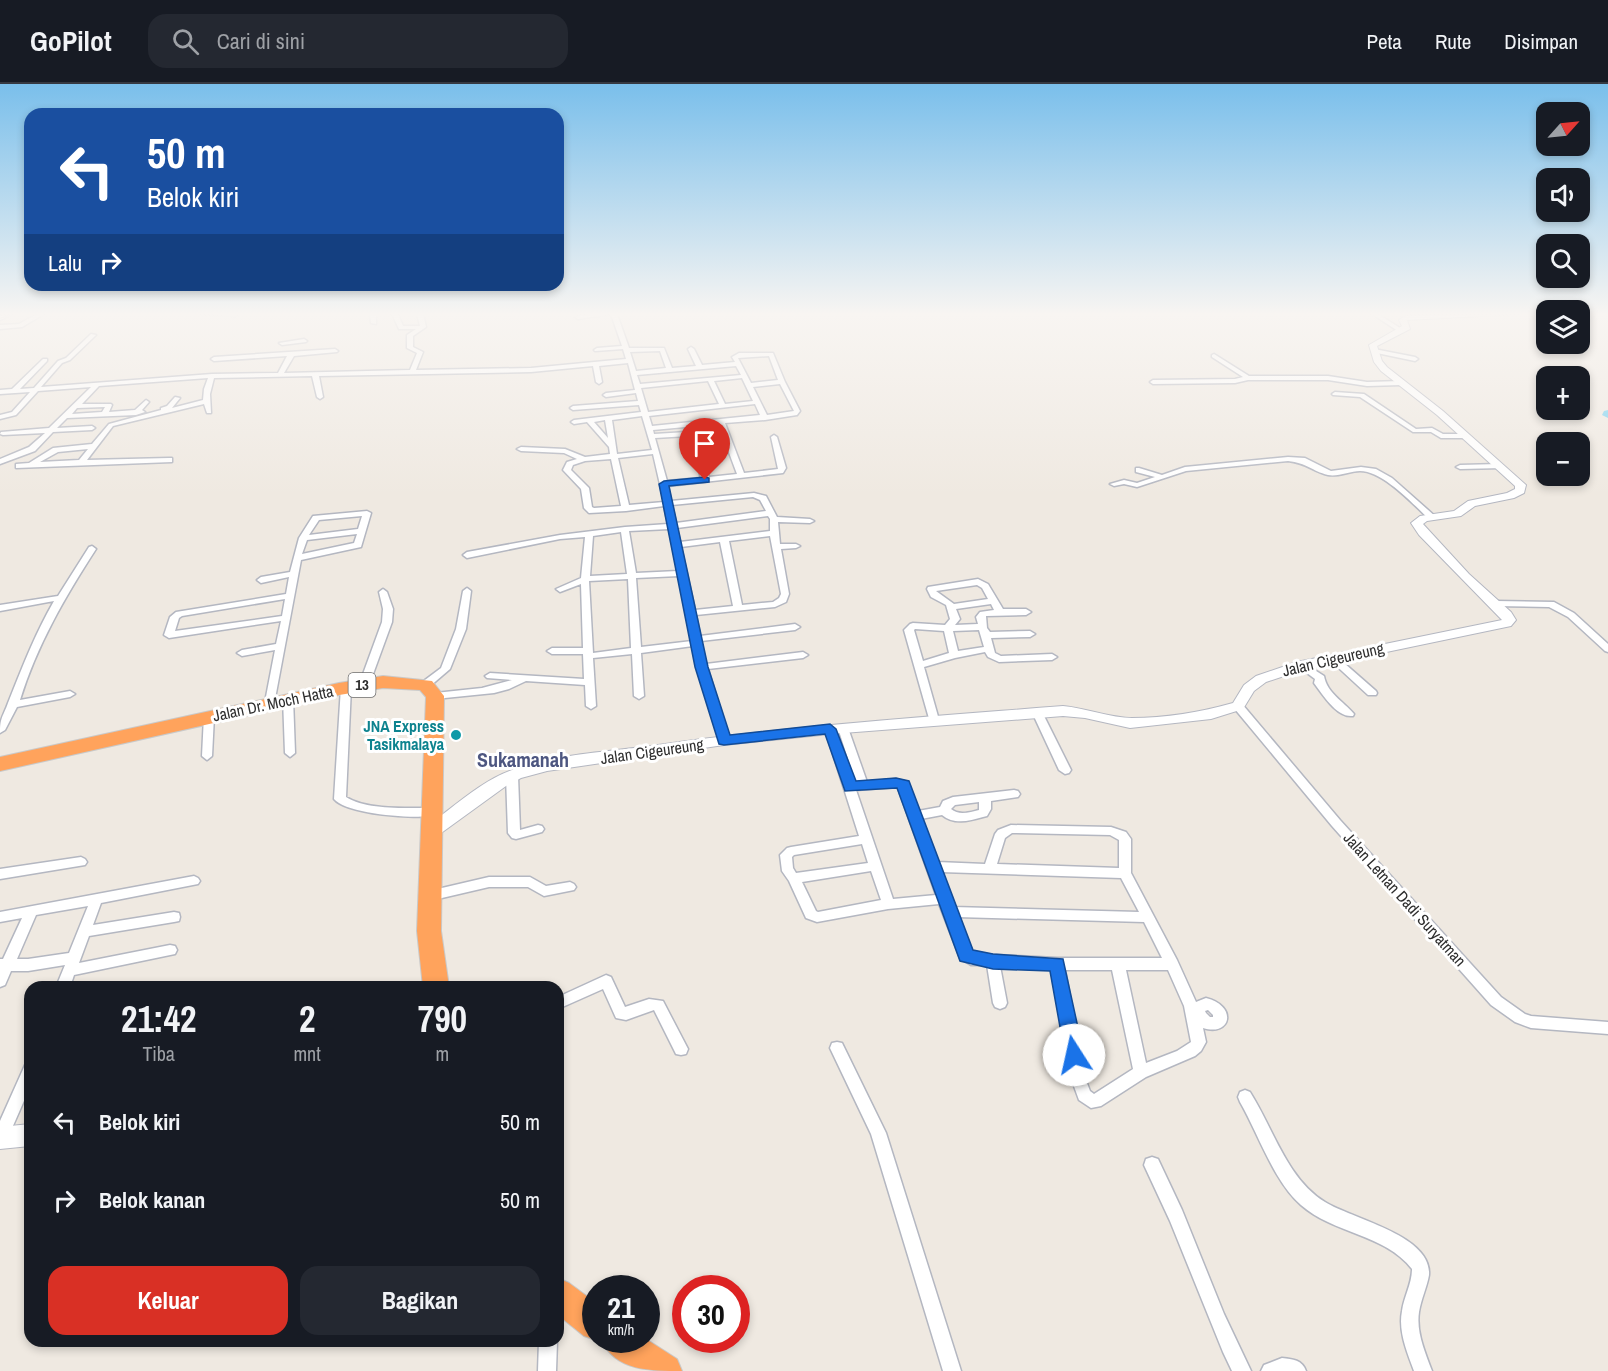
<!DOCTYPE html>
<html lang="id">
<meta charset="utf-8">
<style>
:root{--surface:#171b24;--page:#242831;--text:#f1f3f6;--muted:#9ea1a6;--line:#363941;--accent:#d93025}
body{margin:0;font-family:"Archivo Narrow",sans-serif;background:var(--page);color:var(--text);height:100vh;display:flex;flex-direction:column;font-size:22px;white-space:nowrap}
*{box-sizing:border-box;margin:0}
p{font-size:20px;color:var(--muted)}
.icon{flex:none;width:33px;height:33px;fill:none;stroke:currentColor;stroke-width:2;stroke-linecap:round;stroke-linejoin:round}
.map{position:relative;flex:1;overflow:hidden}
.panel{position:absolute;left:24px;top:897px;width:540px;height:366px;display:flex;flex-direction:column;background:var(--surface);border-radius:18px;box-shadow:0 3px 9px #0003}
.panel>*{flex:none}
.hud{position:absolute;left:24px;top:24px;width:540px;height:183px;border-radius:18px;box-shadow:0 3px 9px #0003;background:#1a4fa0;color:#fff;overflow:hidden}
.needle{width:39px;rotate:63deg}
.controls{position:absolute;left:1536px;top:18px;display:grid;gap:12px}
.controls a{display:grid;place-items:center;width:54px;height:54px;border-radius:12px;background:var(--surface);box-shadow:0 3px 9px #0003;font-size:30px}
.speed{position:absolute;left:582px;top:1191px;display:flex;gap:12px;font-size:30px;font-weight:700;text-align:center}
.speed>*{display:grid;place-content:center;width:78px;height:78px;border-radius:50%;background:var(--surface);box-shadow:0 3px 9px #0003;line-height:1}
.speed small{font-size:15px;font-weight:400}
.speed .limit{border:9px solid #d22;background:#fff;color:#111}
.pin{position:absolute;display:grid;place-items:center;width:51px;height:51px;color:#fff;margin:-62px -26px;border-radius:50% 50% 50% 0;rotate:-45deg;box-shadow:0 0 6px #0007}
.pin .icon{rotate:45deg}
.me{position:absolute;width:66px;margin:-33px;rotate:350deg;stroke-linejoin:round;filter:drop-shadow(0 0 4px #0008)}
.turn{display:flex;align-items:center;gap:21px;height:126px;padding:0 24px;font-size:27px}
.turn .icon{width:78px;height:78px;stroke-width:2.5}
.turn b{display:block;font-size:42px;line-height:51px}
.then{display:flex;align-items:center;height:57px;padding:0 24px;background:#0003;gap:12px;font-size:22px}
.eta{display:flex;justify-content:space-evenly;align-items:center;height:102px;text-align:center}
.eta b{font-size:36px;font-weight:700;line-height:42px}
.button{display:flex;gap:12px;margin-top:auto;padding:12px 24px}
.button a{flex:1;height:69px;border-radius:18px;background:var(--accent);color:#fff;font-size:24px;font-weight:700;line-height:69px;text-align:center}
.button a+a{background:var(--page);color:var(--text)}
ul{padding:0;list-style:none}
li{display:flex;align-items:center;gap:18px;height:78px;padding:0 24px}
li div{flex:1}
li b{display:block;font-size:22px}
li em{font-style:normal}
header{display:flex;align-items:center;gap:36px;box-sizing:border-box;height:84px;padding:0 30px;background:var(--surface);border-bottom:2px solid var(--line)}
header strong{font-size:28px}
nav{display:flex;gap:33px;margin-inline-start:auto;font-size:21px}
.search{width:420px;height:54px;background:var(--page);display:flex;align-items:center;gap:15px;box-sizing:border-box;padding:0 21px;border-radius:18px;color:var(--muted);font-size:22px}
.map>svg:first-child{display:block}
.lines{fill:none;stroke-linecap:round;stroke-linejoin:round}
.river{fill:#75cff0;fill-rule:evenodd}
.street-casing{stroke:#b4b7c1;stroke-width:3}
.secondary-casing{stroke:#b4b7c1;stroke-width:2}
.highway-casing{stroke:#c9c9c9;stroke-width:2}
.street{fill:#fff;fill-rule:evenodd}
.secondary{fill:#fff;fill-rule:evenodd}
.highway{fill:#ffa35c;fill-rule:evenodd}
.rail-casing{stroke:#a3a6b8;stroke-width:3}
.rail{stroke:#fff;stroke-width:1.5;stroke-dasharray:5;stroke-linecap:butt}
.route{fill:#1a73e8;stroke:#114b97;stroke-width:1.5}
.culture-dot{fill:#0f9aa8;stroke:#fff;stroke-width:2}
.labels{text-anchor:middle;stroke-width:6;stroke-linejoin:round;paint-order:stroke}
.shield{fill:#fff;stroke:#6d6d6d;stroke-width:1.5}
.shield-label{font-size:15px;font-weight:bold;fill:#2e2e2e}
.street-label{font-size:16px;fill:#2e2e2e;stroke:#fff}
.culture-label{font-size:16px;font-weight:bold;fill:#0d838f;stroke:#fff;text-anchor:end}
.quarter-label{font-size:20px;font-weight:bold;fill:#4d5680;stroke:#fff}
</style>
<header>
<strong>GoPilot</strong>
<div class="search"><svg class="icon" aria-label="search" viewBox="0 0 24 24"><circle cx="10" cy="10" r="6"/><path d="M15 15l6 6"/></svg>Cari di sini</div>
<nav><a>Peta</a><a>Rute</a><a>Disimpan</a></nav>
</header>
<div class="map">
<svg width="1608" height="1287" viewBox="0 0 1608 1287">
<rect width="100%" height="100%" fill="#efe9e1"/>
<g class="lines">
<path class="river" d="M1608,326V334L1602,331L1604,327Z"/>
<defs>
<path id="street" d="M5,230H13L0,236V232Z
M37,230H44L22,243L0,245V241L19,240Z
M201,230H238L236,232Z
M370,230H376V240L371,239Z
M392,230H398L403,242H420L417,230H423L426,243L413,252V263L423,268L416,286L531,284L626,275L623,265L595,267L594,266L597,264L622,262L611,230L578,235L575,233L588,230H617L629,264H664L672,284L696,282L688,265L691,263L694,265L702,281L735,278L732,273L739,269H773L785,298L800,327L797,331L765,336L725,339L744,389L778,385L771,353L774,351L777,353L786,384L783,389L668,402L671,417L754,409L766,412L777,433L810,435L814,437L810,439L778,438L780,460H796L800,462L796,464L781,465L789,510L786,518L775,523L696,531L700,552L795,540L800,543L795,546L701,557L706,580L803,568L808,571L803,574L708,585L729,656L728,659H720L719,656L697,583L693,562L641,569L644,612L639,615L634,612L632,570L593,574L596,622L591,625L586,622L585,601L526,597L509,605L494,609L435,615L430,612L435,609L482,604L512,596L487,594L485,592L490,589L584,595L583,570H552L547,567L552,564H583L581,500L560,508L556,505L581,494L585,453L560,455L467,474L463,471L467,468L560,451L625,443L668,440L664,422L626,427L589,429L584,424L581,405L563,386L567,378L577,375L564,369L521,367L517,365L521,363L565,365L585,373L610,370L609,363L587,338L574,340L571,338L574,336L641,328L639,321L573,326L570,324L573,322L638,317L636,309L606,313L603,311L606,309L635,306L628,279L599,282L602,298L599,300L596,298L593,282L531,288L319,292L323,313L320,315L317,313L312,292L214,294L210,310L211,329H207L204,320L113,342L87,376L169,374H172V378L16,384V380L29,379L53,364L92,360L109,340L161,326V324L167,322L175,313L180,314L172,324L203,316L204,305L208,294L99,302L82,320H111L112,321L109,328L135,326L146,316L149,318L142,326L145,328L136,331L67,334L57,344L92,342L95,344L92,346L53,348L35,367L0,380V375L29,363L45,349L3,351L0,350L1,348L49,344L91,303L38,307L16,331L0,335V331L12,328L30,308L0,310V306L12,305L43,275H47V277L20,305L34,304L58,277L66,274L91,250L96,251L70,276L62,279L41,303L212,290L278,289L287,272L214,277L211,275L214,273L335,265L338,267L337,268L294,272L284,289L410,286L417,269L407,264V251L416,245H399ZM660,267L666,284L636,287L630,268ZM769,272L778,296L751,299L738,274ZM736,282L741,291L640,300L637,291ZM742,294L753,317L725,320L714,297ZM708,297L719,320L648,328L641,304ZM780,300L794,327L767,331L753,303ZM755,320L760,331L652,342L649,332ZM105,323L102,328L72,330L77,324ZM642,332L652,366L617,370L612,336ZM605,336L608,354L594,338ZM718,339L737,390L709,393L691,342ZM685,343L687,348L654,350L653,346ZM688,352L701,394L667,397L655,354ZM88,365L79,376L40,378L58,368ZM653,370L664,418L629,421L618,374ZM611,375L621,422L594,424L592,423L589,404L571,386L573,381L585,377ZM753,413L760,416L766,427L676,439L672,421ZM768,432L770,435V447L680,458L677,444ZM669,445L678,487L636,489L629,447ZM621,448L627,490L590,492L593,452ZM770,452L781,510L779,514L773,518L742,521L729,457ZM720,458L733,522L695,526L681,463ZM679,492L692,557L641,563L636,494ZM628,495L631,564L593,569L589,497Z
M1372,230H1378L1403,246L1398,247Z
M304,255L307,257L306,258L282,261L279,259Z
M1374,265L1415,273L1418,275L1415,277L1372,268V266Z
M1214,270L1249,292H1328L1367,298L1401,297L1404,299L1401,301L1367,302L1328,296H1248L1235,299L1153,300L1150,298L1153,296L1235,295L1243,293L1212,273V271Z
M1335,308L1364,310L1416,345L1432,344L1443,350H1465L1468,352L1465,354H1441L1431,348H1413L1360,313L1333,311L1332,310Z
M1288,373L1305,374L1331,387L1361,383L1376,385L1392,394L1436,433L1432,435H1429C1413,420 1383,387 1360,387C1350,387 1338,393 1328,391C1312,387 1307,379 1288,377L1186,387L1137,403L1124,400L1114,402L1110,400L1124,396L1137,399L1155,393L1136,388V384H1139L1162,391L1185,383Z
M1499,380L1503,382L1502,384L1460,385L1456,383L1460,381Z
M367,427L371,429L361,463L301,476L274,620L270,621L265,618L275,566L242,572L237,569L242,566L276,560L281,537L169,554L164,551L170,533L176,528L286,510L289,493L261,499L257,496L261,493L290,488L299,454L313,432ZM362,432L358,445L309,451L319,436ZM357,450L354,459L302,470L307,456ZM285,515L282,532L175,547L179,534L182,532Z
M92,462L96,465C65,513 37,561 20,616L70,607L75,610L70,613L17,623L5,646L0,649C0,633 3,633 8,619C22,584 35,550 54,517L0,527V521L58,512L89,463Z
M978,495L988,500L1003,525H1026L1031,528L1026,531L986,532L987,544L990,548L1030,547L1035,550L1030,553L991,554L995,569L1001,572L1052,570L1057,573L1052,576L999,578L988,573L985,568L955,574L924,583L939,636L934,639L930,638L904,546L910,540L913,539L945,541L950,535L946,521L931,513L927,505L928,503ZM977,501L982,504L988,515L954,520L936,507ZM991,520L994,526L980,528L976,533L978,540L955,541L960,535L956,525ZM915,545L944,547L949,569L923,577L914,546ZM979,546L984,563L958,567L953,547Z
M467,504L471,507L466,545L450,585L429,603H421L420,601L421,599L441,584L456,545L463,507Z
M383,505L387,508L393,525L392,538L369,601L364,604L359,601L382,538L383,525L379,508Z
M1496,517L1554,518L1574,529L1608,560V568L1605,567L1568,533L1549,523L1493,522L1491,520Z
M1333,571L1336,572L1376,607L1377,609L1376,611H1368L1330,576L1328,574L1330,572Z
M1302,578L1324,592C1327,609 1343,617 1354,630L1353,632C1337,634 1323,611 1314,599L1315,595L1299,583L1297,581L1299,579Z
M346,600L351,603L346,713C366,726 407,724 431,724L435,725L437,728L435,731C417,736 346,730 334,715L341,603Z
M288,611L293,614L295,669L290,673L285,669L283,614Z
M1238,619L1242,620L1340,736L1501,913L1525,930L1531,932L1608,938V950L1531,944L1515,938L1491,921L1332,742L1234,624L1233,622Z
M1037,625L1042,628L1071,686L1069,689L1065,690L1059,686L1032,628Z
M209,629L214,632L212,672L207,676L202,672L204,632Z
M843,641L848,644L867,698L896,695L907,698L918,727L940,723L943,717L953,713L1014,706L1018,707L1020,710L1018,713L991,717V725L987,732L983,733C969,737 954,741 942,731L921,735L937,778L985,780L995,750L998,746L1011,741L1111,743L1126,748L1131,755V789L1177,876L1196,918L1206,914C1238,922 1231,953 1203,944L1206,958L1201,967L1195,972L1146,993L1101,1022L1091,1024L1079,1016L1071,994L1051,885L1000,882L1007,919L1005,923L1000,925L995,923L993,919L987,881H971L960,874L939,820L888,825L817,838L806,834L789,797L782,787L780,771L787,764L791,763L859,752L825,645L830,642L835,645L853,699H856L838,644ZM896,703L898,704L936,811L893,815L856,706ZM979,718V726C970,728 959,732 951,725L955,721ZM1012,749L1110,751L1119,756V784L997,780L1005,754ZM862,760L868,779L796,789L793,784L792,773L794,771ZM871,787L881,816L818,828L816,827L802,798ZM941,788L1121,794L1139,828L953,823ZM957,833L1144,838L1162,874H1057L974,870L970,867ZM1065,886H1112L1133,985L1094,1010L1090,1007L1085,994ZM1126,886H1168L1184,922L1191,958L1177,967L1146,979ZM1208,926L1213,931V933H1210L1206,929L1205,927Z
M512,688L518,692L520,746L538,741L542,742L544,745L542,748L516,755L512,754L508,749L506,692Z
M81,773L85,775L87,778L85,781L0,795V785Z
M194,792L198,794L200,797L198,800L101,819L93,841L174,828L179,829L180,833L179,837L174,838L89,852L79,879L170,861L175,862L177,866L175,870L74,891L70,903H56L65,881L28,887H11L5,901L0,903V875H3L22,834L0,838V828ZM88,822L69,869L28,875H17L36,831Z
M489,793H530L546,802L570,798L574,800L576,803L574,806L544,812L528,803H489L429,817L425,815L423,812L425,809L429,807Z
M606,891L611,893L625,923L649,915L663,917L688,965L686,970L681,971L676,970L654,926L626,936L616,934L603,905L558,925V913Z
M837,958L842,959L886,1049L961,1287H943L871,1050L830,964L832,959Z
M30,979V1003L5,1060L0,1062V1037L25,981Z
M1245,1006L1250,1008C1273,1044 1287,1095 1325,1118C1352,1135 1432,1151 1429,1191C1427,1203 1421,1215 1419,1228C1416,1248 1425,1268 1432,1287H1414C1407,1268 1398,1247 1402,1227C1404,1212 1412,1200 1412,1185C1385,1150 1334,1150 1301,1121C1274,1098 1258,1049 1240,1018L1238,1013L1240,1008Z
M1152,1073L1158,1075L1182,1126L1224,1230L1251,1287H1232L1223,1268L1170,1137L1144,1081L1146,1075Z
M539,1257H557L556,1287H538Z
M1282,1274C1293,1275 1302,1276 1306,1287H1261L1264,1281Z"/>
<path id="secondary" d="M1518,230L1407,236L1410,245L1377,262L1382,277L1387,283L1443,327L1526,401L1524,409L1514,414L1475,422L1461,432L1427,437L1423,440L1469,490L1511,528L1516,536L1511,542L1305,585L1266,598L1254,607L1243,625L1211,635L1130,644L1085,634L1063,632L830,650L724,661L547,687L521,694L506,702L437,752L431,754L425,752L423,748L425,744C451,725 482,696 512,686C556,670 605,668 651,662C788,642 925,633 1063,622C1085,624 1112,634 1132,634C1165,634 1201,628 1233,619L1244,601L1256,592L1297,578L1502,536L1419,451L1411,439L1420,432L1454,427L1468,417L1507,409L1515,405V402L1437,331L1381,287L1374,278L1369,261L1402,242L1399,236L1405,232Z
M30,1040V1062L0,1065V1043Z"/>
<path id="highway" d="M383,592L432,597L444,612L441,847L449,903H423L417,847L426,613L420,606L383,604L339,611L0,687V673L339,599Z
M558,1194L569,1199L596,1219V1256H598H596L584,1252L558,1231Z
M646,1255L677,1275L682,1287C650,1287 616,1287 601,1256Z"/>
</defs>
<use href="#street" class="street-casing"/>
<use href="#secondary" class="secondary-casing"/>
<use href="#highway" class="highway-casing"/>
<use href="#street" class="street"/>
<use href="#secondary" class="secondary"/>
<use href="#highway" class="highway"/>
<defs>
<path id="rail" d="M0,233L9,230"/>
</defs>
<use href="#rail" class="rail-casing"/>
<use href="#rail" class="rail"/>
</g>
<linearGradient id="sky" x2="0" y2="1"><stop stop-color="#7abfeb"/><stop offset="0.56" stop-color="#f8f5f2"/><stop offset="1" stop-color="#f8f5f2" stop-opacity="0"/></linearGradient>
<rect width="1608" height="411" fill="url(#sky)"/>
<path class="route" d="M705,393L709,394V398L669,402L708,583L730,651L830,640L836,645L856,697L896,694L909,697L973,866L993,870L1063,875L1084,971L1081,977L1074,980L1068,977L1065,971L1050,887L993,885L960,877L897,704L845,707L825,650L724,661L719,660L695,583L659,400L664,397Z"/>
<circle class="culture-dot" cx="456" cy="651" r="6"/>
<g class="labels">
<rect class="shield" x="348.5" y="589" width="27" height="24" rx="4.5"/>
<g class="shield-label">
<text x="362" y="606">13</text>
</g>
<g class="street-label">
<text transform="translate(1333 575) rotate(-13)" y="6">Jalan Cigeureung</text>
<text transform="translate(273 619) rotate(-12)" y="6">Jalan Dr. Moch Hatta</text>
<text transform="translate(652 667) rotate(-8)" y="6">Jalan Cigeureung</text>
<text transform="translate(1405 815) rotate(48)" y="6">Jalan Letnan Dadi Suryatman</text>
</g>
<g class="culture-label">
<text x="444" y="648">JNA Express<tspan x="444" dy="18">Tasikmalaya</tspan></text>
</g>
<g class="quarter-label">
<text x="523" y="683">Sukamanah</text>
</g>
</g>
</svg>
<div class="controls">
<a><svg class="needle" viewBox="-14 -14 28 28"><path d="M0-13l5 13h-10z" fill="#e53935"/><path d="M0 13l5-13h-10z" fill="#9ea1a6"/></svg></a>
<a><svg class="icon" aria-label="sound" viewBox="0 0 24 24"><path d="M4 9h4l5-4v14l-5-4H4zM17 9q2 3 0 6"/></svg></a>
<a><svg class="icon" aria-label="search" viewBox="0 0 24 24"><circle cx="10" cy="10" r="6"/><path d="M15 15l6 6"/></svg></a>
<a><svg class="icon" aria-label="layers" viewBox="0 0 24 24"><path d="M12 4l9 5-9 5-9-5zM3 14l9 5 9-5"/></svg></a>
<a>+</a>
<a>−</a>
</div>
<div class="speed"><div>21<small>km/h</small></div><div class="limit">30</div></div>
<div class="pin" style="left:705px;top:396px;background:#d93025"><svg class="icon" aria-label="arrive" viewBox="0 0 24 24"><path d="M6 21V4h12l-3 4 3 4H6"/></svg></div>
<svg class="me" style="left:1074px;top:971px" viewBox="-20 -20 40 40"><circle r="19" fill="#fff"/><path d="M0-13L10 11 0 6-10 11z" fill="#1a73e8"/></svg>
<div class="hud">
<div class="turn"><svg class="icon" aria-label="left" viewBox="0 0 24 24"><path d="M17 20v-9H6M10 6l-5 5 5 5"/></svg><div><b>50 m</b>Belok kiri</div></div>
<div class="then">Lalu<svg class="icon" aria-label="right" viewBox="0 0 24 24"><path d="M7 20v-9h11M14 6l5 5-5 5"/></svg></div>
</div>
<section class="panel">
<div class="eta">
<div><b>21:42</b><p>Tiba</p></div>
<div><b>2</b><p>mnt</p></div>
<div><b>790</b><p>m</p></div>
</div>
<ul>
<li><svg class="icon" aria-label="left" viewBox="0 0 24 24"><path d="M17 20v-9H6M10 6l-5 5 5 5"/></svg><div><b>Belok kiri</b></div><em>50 m</em></li>
<li><svg class="icon" aria-label="right" viewBox="0 0 24 24"><path d="M7 20v-9h11M14 6l5 5-5 5"/></svg><div><b>Belok kanan</b></div><em>50 m</em></li>
</ul>
<div class="button"><a>Keluar</a><a>Bagikan</a></div>
</section>
</div>
